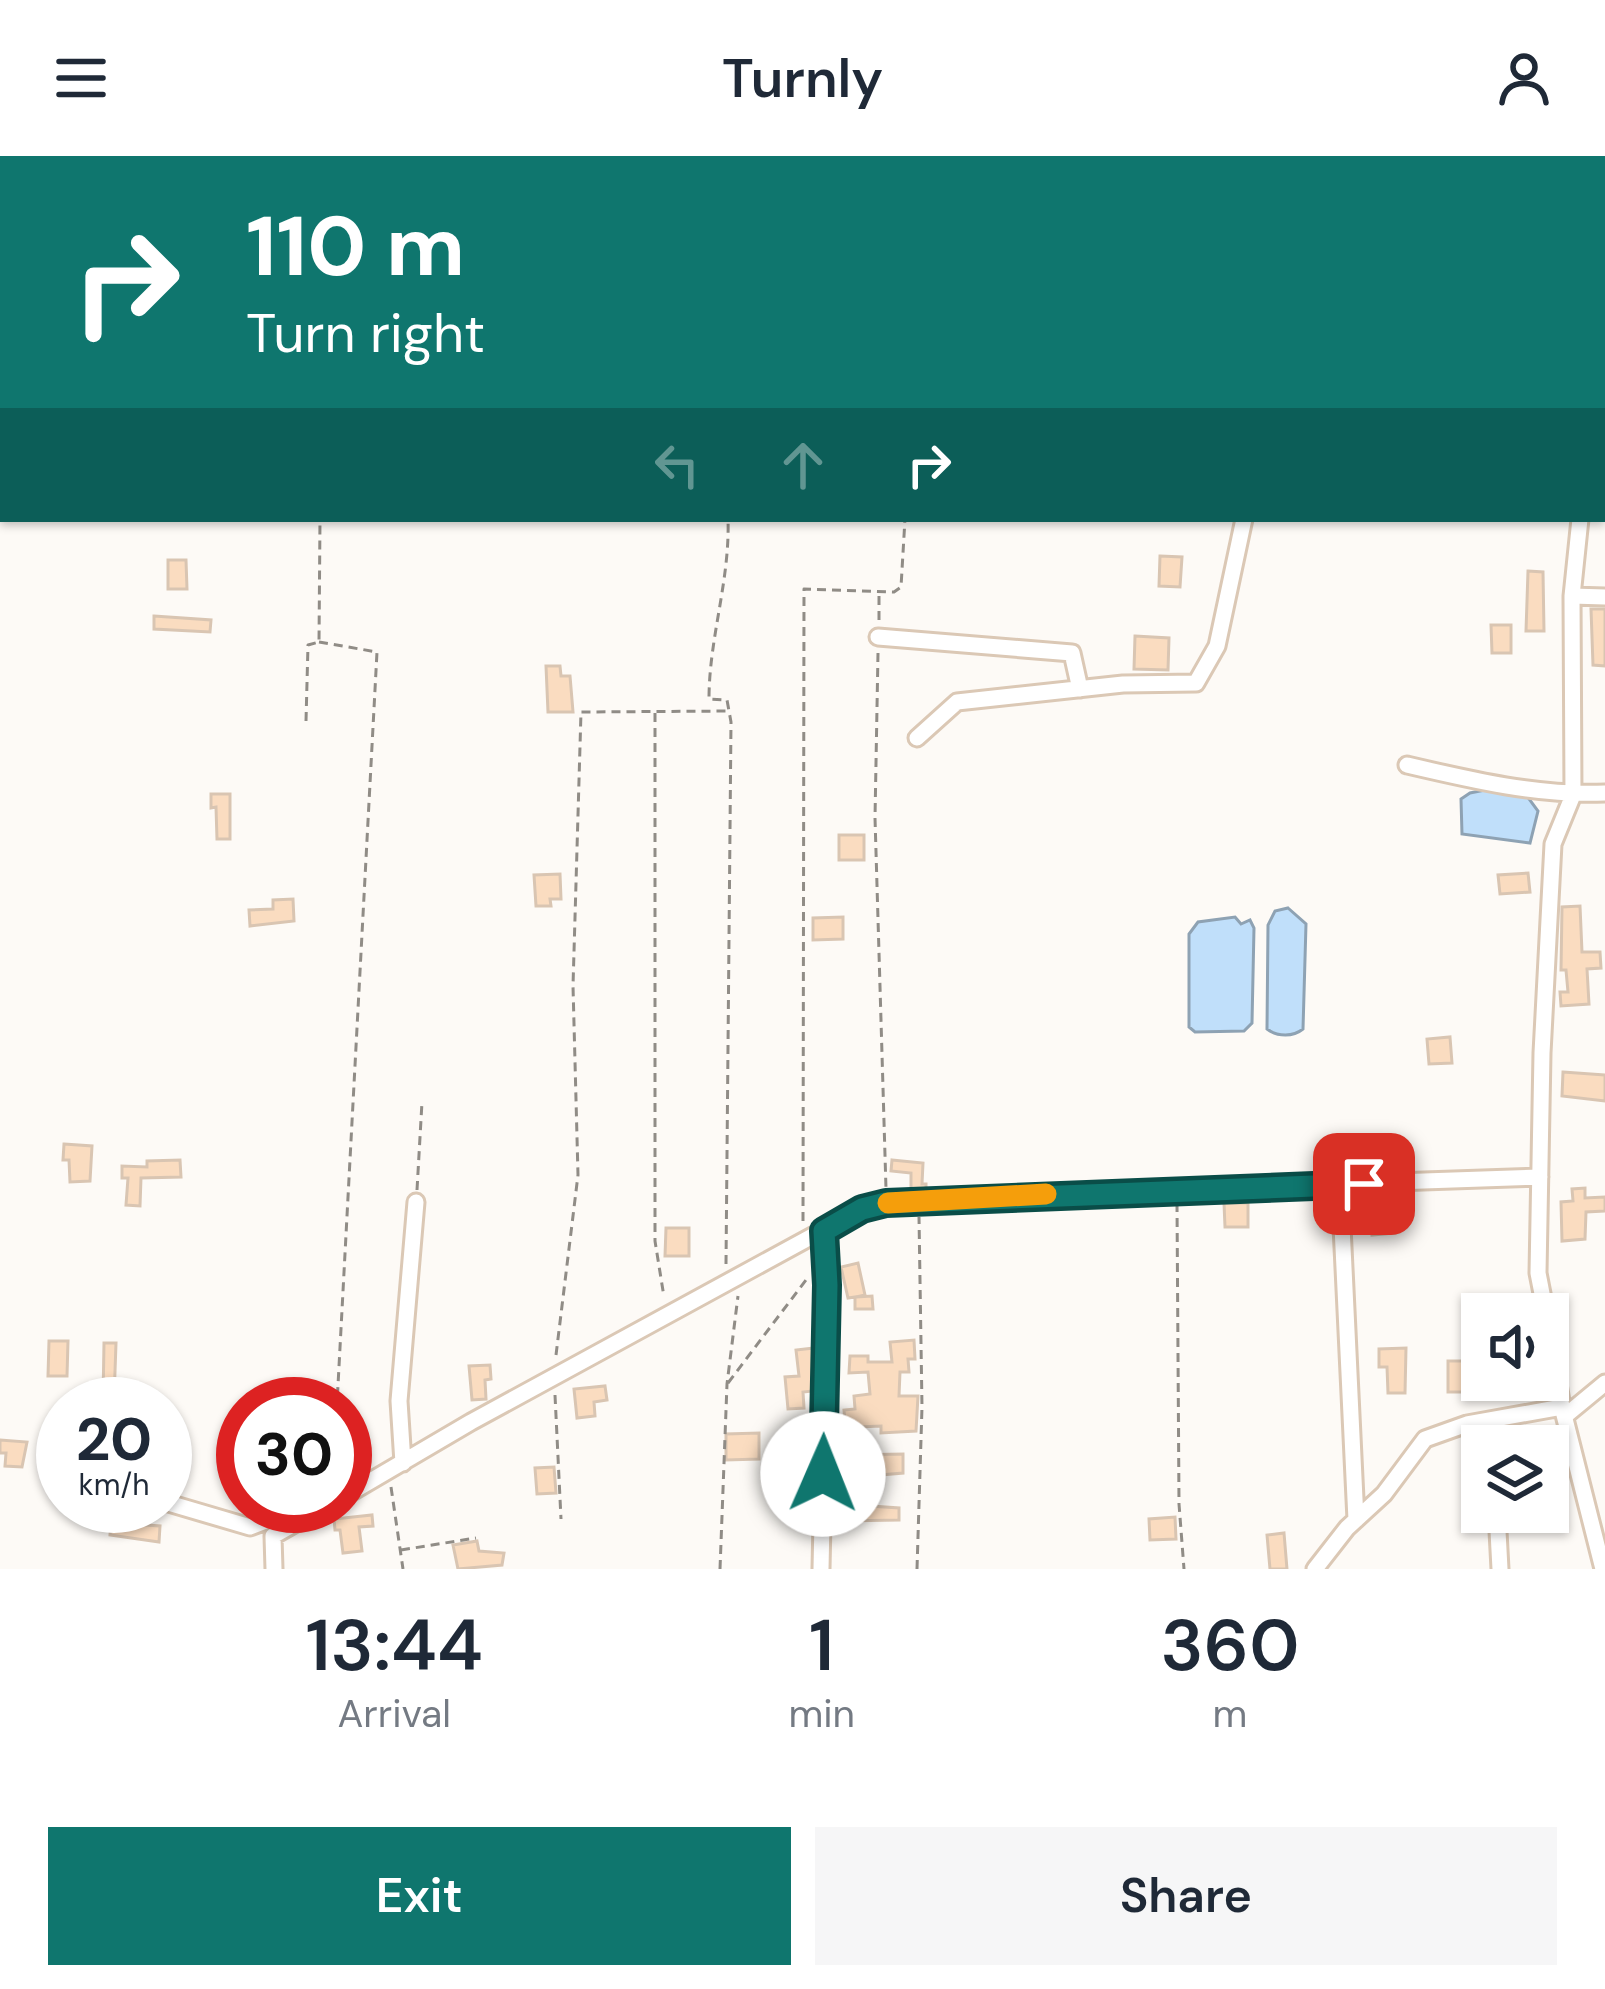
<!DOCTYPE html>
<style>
:root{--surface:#fff;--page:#f6f6f7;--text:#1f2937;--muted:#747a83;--accent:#0f766e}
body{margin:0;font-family:"DM Sans",sans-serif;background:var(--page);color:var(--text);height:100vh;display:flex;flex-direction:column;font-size:45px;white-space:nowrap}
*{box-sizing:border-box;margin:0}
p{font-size:39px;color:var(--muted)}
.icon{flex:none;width:66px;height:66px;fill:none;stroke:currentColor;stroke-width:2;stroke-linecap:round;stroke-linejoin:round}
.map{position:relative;height:1413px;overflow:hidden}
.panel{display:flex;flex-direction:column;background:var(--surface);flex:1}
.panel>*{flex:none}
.banner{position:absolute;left:0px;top:0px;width:1605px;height:366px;box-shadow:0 3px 9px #0004;background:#0f766e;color:#fff;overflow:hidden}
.fabs{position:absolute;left:1461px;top:1137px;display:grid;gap:24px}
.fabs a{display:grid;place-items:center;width:108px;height:108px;border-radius:0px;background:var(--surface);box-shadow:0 3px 9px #0004;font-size:60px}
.speed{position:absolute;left:36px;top:1221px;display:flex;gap:24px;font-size:60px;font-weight:700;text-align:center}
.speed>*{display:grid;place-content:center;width:156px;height:156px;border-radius:50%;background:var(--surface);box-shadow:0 3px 9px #0004;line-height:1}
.speed small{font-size:30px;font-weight:400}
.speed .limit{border:18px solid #d22;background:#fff;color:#111}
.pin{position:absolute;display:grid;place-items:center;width:102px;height:102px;color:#fff;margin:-51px;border-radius:24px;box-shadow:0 6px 18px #0006}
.me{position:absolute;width:132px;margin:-66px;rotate:1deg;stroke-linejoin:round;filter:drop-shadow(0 0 9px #0008)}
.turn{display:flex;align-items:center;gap:42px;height:252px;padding:0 48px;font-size:54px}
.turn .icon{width:156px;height:156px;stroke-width:2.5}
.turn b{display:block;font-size:84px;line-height:102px}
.lanes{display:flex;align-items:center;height:114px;padding:0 48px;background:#0003;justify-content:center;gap:60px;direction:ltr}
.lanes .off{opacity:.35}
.eta{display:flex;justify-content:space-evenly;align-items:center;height:204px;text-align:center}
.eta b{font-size:72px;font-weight:600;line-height:84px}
.action{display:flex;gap:24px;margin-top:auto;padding:24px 48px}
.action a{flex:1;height:138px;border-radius:0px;background:var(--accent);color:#fff;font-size:48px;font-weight:600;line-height:138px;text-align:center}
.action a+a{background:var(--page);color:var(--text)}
header{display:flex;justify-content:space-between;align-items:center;height:156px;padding:0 48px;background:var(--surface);font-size:54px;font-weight:600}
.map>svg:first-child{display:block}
.water{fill:#c0dffa;stroke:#8ea2b3;stroke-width:3}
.building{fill:#fadcc0;stroke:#d9c5b2;stroke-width:3}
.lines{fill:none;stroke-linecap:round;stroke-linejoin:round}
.minor-casing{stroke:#dbc8b5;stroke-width:21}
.path{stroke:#908c86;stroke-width:3;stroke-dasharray:9 6;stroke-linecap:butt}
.minor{stroke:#fff;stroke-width:15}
.route-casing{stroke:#0a4d48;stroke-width:30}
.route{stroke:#0f766e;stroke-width:21}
.slow{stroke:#f59e0b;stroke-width:21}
</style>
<header><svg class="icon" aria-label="menu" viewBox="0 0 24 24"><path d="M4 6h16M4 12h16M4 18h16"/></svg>Turnly<svg class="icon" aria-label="person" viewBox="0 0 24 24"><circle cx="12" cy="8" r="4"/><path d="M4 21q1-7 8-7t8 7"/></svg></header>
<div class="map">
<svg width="1605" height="1413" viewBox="0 0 1605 1413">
<rect width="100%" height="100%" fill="#fdfaf6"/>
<path class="water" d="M1490,633L1527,640L1538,655L1530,687L1462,678L1461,643L1470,637Z
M1288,752L1306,768L1303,873C1293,881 1278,881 1267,873L1268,769L1275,755Z
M1235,761L1241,768L1250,764L1254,772L1252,867L1244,875L1195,876L1189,871V778L1198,766Z"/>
<path class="building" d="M1160,400L1182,401L1180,431L1159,430Z
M168,404H186L187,433H168Z
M1528,415L1543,416L1544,475H1526Z
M1591,453H1605V510L1593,509Z
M154,460L211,464L210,476L154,473Z
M1491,469H1511V497H1492Z
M1135,480L1169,482L1168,514L1134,513Z
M546,510H560L561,520H570L573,556H548Z
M211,638H230V683H217L216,651L211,652Z
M839,679H864V704H839Z
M1528,717L1530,736L1500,738L1498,719Z
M560,718L561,743H550L551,750H536L534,719Z
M293,743L294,765L250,770L249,754L273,753V744Z
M1580,750L1582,796H1600L1601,812L1587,813L1589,848L1561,850L1560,836H1568L1566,814H1561L1562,751Z
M843,761V783L813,784V762Z
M1450,881L1452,907L1429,908L1427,883Z
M1563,916L1605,919V945L1562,940Z
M64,988L92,990L90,1025L70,1026L69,1004H63Z
M180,1004L181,1021L141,1022L140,1050L126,1049L128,1022H122V1010L147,1011V1005Z
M892,1004L923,1007L922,1028H926V1033L911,1034V1017L891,1015Z
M1585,1032V1042L1605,1041V1055L1586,1056L1585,1083L1562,1085L1561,1046L1573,1045L1572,1033Z
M1224,1047H1248V1071H1225Z
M1388,1048L1395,1077L1372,1079L1370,1049Z
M666,1072H689V1100H665Z
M858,1107L865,1139L856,1141L872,1140L873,1153H855V1141L848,1142L841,1111Z
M914,1184L915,1203H908L909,1216H900L899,1240H918L916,1275L881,1277V1270L858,1271L857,1278L846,1279L844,1254L855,1253L854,1240L870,1238L868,1216L849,1217L850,1200H868V1206H892L890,1186Z
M49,1185H68L67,1220H48Z
M104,1187H116L114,1244H103Z
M814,1192L813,1235L803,1236L804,1252L788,1253L785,1221L799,1220L796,1194Z
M1406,1192L1405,1237H1388L1387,1211H1379V1193Z
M1448,1205H1466V1236H1448Z
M490,1209L491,1223L485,1224L486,1243L472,1244L469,1210Z
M605,1230L607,1244L594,1246L595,1260L577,1262L574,1233Z
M759,1277V1303L726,1304V1278Z
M0,1284L27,1286L22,1311L5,1310L6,1297H0Z
M903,1298V1317L857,1321L856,1349L899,1352V1364L840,1365L846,1299Z
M1558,1310L1567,1351L1548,1353V1311Z
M554,1311L556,1337L537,1338L535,1312Z
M112,1354L132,1356L131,1368L160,1370L159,1386L110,1379Z
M372,1359L373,1370L359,1371L362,1395L343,1397L340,1374H335L334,1363Z
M1175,1361L1176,1383L1150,1384L1149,1363Z
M1284,1377L1287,1413H1270L1267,1379Z
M477,1385L479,1395L504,1397L502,1409L458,1413L453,1389Z"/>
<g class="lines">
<defs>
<path id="minor" d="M1169,0L1170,3
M1602,292L1605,291
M1572,440L1605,441
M878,481L1072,497L1080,533
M917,582L957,546L1123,528L1196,527L1217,490L1244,363
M1407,609C1471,624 1539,640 1605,637
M1340,1028L1356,1364
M1546,1158L1538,1117L1542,897L1553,688L1573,639L1572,440L1580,363
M1548,1170L1562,1251L1603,1413
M1565,1260L1605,1227
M403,1307L399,1245L416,1046
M345,1340L471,1266L862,1053L886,1047L1098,1036L1540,1021
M165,1346L250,1371L289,1356
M1497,1356L1500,1413
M274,1413L273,1380L326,1350
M821,1413L827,1129L824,1075
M1315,1413L1347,1372L1384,1338L1425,1283L1467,1268L1562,1251"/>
</defs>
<use href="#minor" class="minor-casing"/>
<path class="path" d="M729,0V3
M879,464V437
M319,486L377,496L337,1248
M878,497L875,662L886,1033
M655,557V1085L664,1141
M306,565L308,489L319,486L320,363
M417,1034L422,946
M1177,1047L1179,1348L1184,1413
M803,1065L804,433L894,436L901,431L905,363
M726,1108L731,566L727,544L709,543C709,482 730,425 728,363
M556,1199L578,1019L573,830L581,556L730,555
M728,1227L809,1120
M555,1239L561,1363
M391,1331L403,1413
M401,1394L476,1382
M720,1413L727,1228L738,1140
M917,1413L922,1251L919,1061"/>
<use href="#minor" class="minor"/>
</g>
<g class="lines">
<defs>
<path id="route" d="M823,1318L827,1129L824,1075L862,1053L886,1047L1364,1028"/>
</defs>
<use href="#route" class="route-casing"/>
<use href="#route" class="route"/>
<path class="slow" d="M888,1047L1046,1038"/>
</g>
</svg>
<div class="fabs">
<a><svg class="icon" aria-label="sound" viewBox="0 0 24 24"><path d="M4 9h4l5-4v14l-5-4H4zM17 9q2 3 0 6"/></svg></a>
<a><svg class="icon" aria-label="layers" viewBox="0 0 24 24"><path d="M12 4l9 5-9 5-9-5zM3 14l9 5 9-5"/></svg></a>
</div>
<div class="speed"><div>20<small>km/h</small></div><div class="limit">30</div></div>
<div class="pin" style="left:1364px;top:1028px;background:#d93025"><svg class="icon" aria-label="arrive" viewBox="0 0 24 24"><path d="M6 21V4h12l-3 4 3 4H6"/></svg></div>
<svg class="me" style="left:823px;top:1318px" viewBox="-20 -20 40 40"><circle r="19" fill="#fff"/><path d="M0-13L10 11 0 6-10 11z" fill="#0f766e"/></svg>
<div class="banner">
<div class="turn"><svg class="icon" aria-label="right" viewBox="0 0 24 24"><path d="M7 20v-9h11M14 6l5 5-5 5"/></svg><div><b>110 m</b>Turn right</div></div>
<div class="lanes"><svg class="icon off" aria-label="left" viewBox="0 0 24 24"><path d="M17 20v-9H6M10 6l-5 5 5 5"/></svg><svg class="icon off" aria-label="ahead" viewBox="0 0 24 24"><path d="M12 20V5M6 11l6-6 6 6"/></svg><svg class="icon" aria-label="right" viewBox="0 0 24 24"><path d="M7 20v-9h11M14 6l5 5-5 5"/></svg></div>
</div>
</div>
<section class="panel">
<div class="eta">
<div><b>13:44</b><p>Arrival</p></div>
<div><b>1</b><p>min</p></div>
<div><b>360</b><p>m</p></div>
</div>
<div class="action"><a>Exit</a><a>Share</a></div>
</section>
